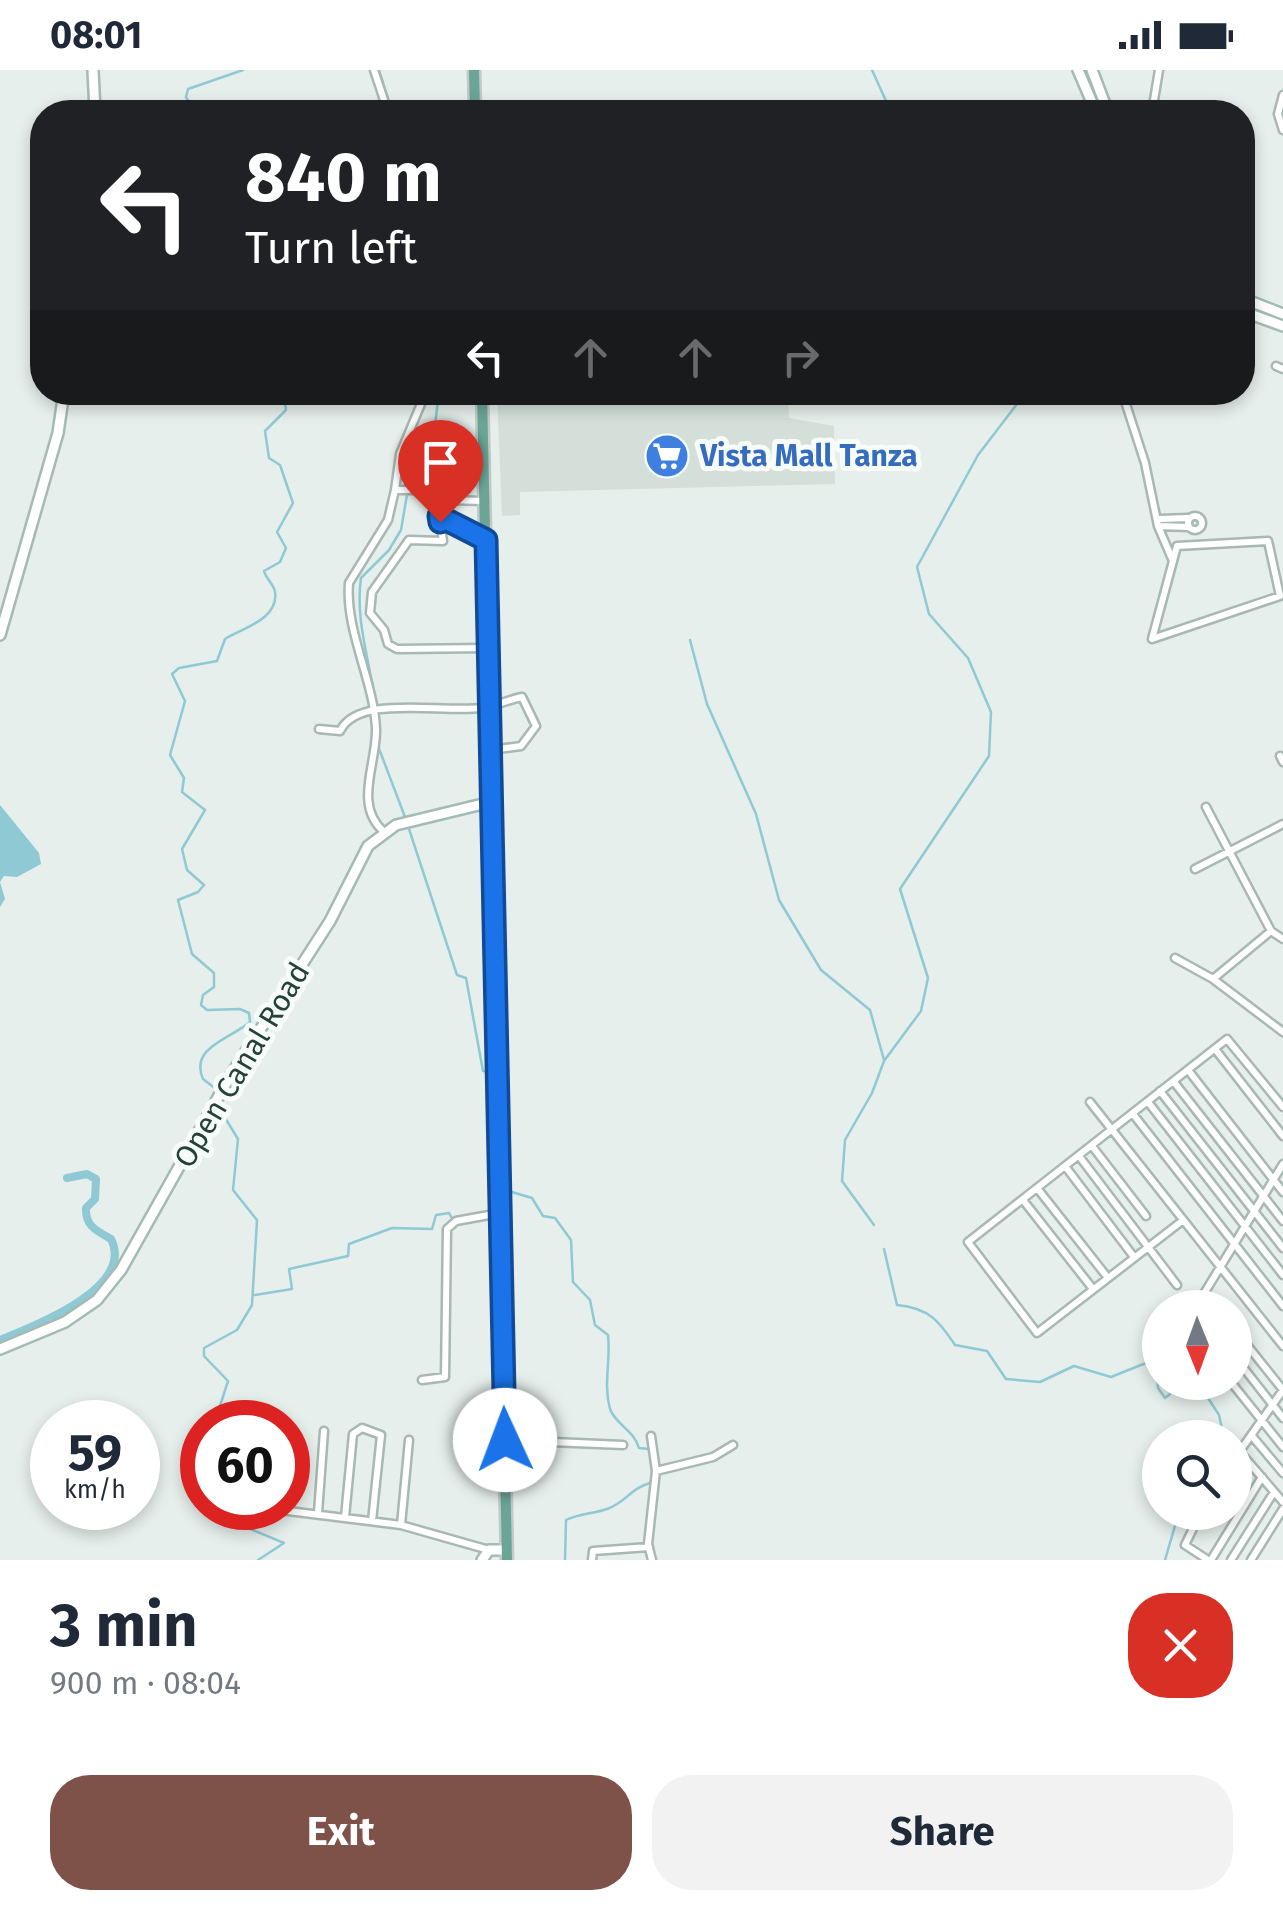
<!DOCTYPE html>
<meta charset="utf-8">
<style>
:root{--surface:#fff;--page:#f2f2f3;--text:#1f2937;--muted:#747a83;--accent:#7f5249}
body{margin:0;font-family:"Fira Sans",sans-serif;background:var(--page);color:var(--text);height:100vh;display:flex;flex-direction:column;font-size:38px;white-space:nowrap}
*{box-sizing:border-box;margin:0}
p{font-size:32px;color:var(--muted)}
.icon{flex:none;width:55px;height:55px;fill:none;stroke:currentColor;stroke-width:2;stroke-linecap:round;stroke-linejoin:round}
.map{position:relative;height:1490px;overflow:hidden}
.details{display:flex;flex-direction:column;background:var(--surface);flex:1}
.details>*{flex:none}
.hud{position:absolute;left:30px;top:30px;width:1225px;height:305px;border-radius:40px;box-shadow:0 5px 15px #0003;background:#202124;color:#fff;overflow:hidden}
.needle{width:65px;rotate:179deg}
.buttons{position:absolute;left:1142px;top:1220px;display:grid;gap:20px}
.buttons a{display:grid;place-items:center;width:110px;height:110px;border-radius:50%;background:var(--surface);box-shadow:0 5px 15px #0003;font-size:50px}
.speed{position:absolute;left:30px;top:1330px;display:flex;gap:20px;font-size:50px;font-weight:700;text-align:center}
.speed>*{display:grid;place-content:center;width:130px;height:130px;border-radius:50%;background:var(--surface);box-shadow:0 5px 15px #0003;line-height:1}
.speed small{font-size:25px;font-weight:400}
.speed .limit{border:15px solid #d22;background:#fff;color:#111}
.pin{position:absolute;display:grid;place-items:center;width:85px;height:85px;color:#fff;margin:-102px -42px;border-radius:50% 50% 50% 0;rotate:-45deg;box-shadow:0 0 10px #0007}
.pin .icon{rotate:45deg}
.me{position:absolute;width:110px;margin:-55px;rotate:358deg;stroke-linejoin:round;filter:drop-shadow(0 0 8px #0008)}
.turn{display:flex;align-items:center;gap:35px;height:210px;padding:0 50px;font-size:45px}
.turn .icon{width:130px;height:130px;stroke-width:2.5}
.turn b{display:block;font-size:70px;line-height:85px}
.lanes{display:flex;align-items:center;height:95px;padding:0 50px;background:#0003;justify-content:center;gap:50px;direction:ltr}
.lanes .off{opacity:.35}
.round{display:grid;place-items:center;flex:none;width:105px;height:105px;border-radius:40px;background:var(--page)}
.headline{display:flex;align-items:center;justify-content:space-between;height:170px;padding:0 50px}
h1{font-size:60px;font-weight:700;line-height:75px}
.primary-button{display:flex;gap:20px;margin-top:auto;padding:20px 50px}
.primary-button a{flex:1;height:115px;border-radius:40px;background:var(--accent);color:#fff;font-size:40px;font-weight:700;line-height:115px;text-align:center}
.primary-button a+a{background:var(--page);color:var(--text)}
.status{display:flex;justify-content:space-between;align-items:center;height:70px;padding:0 50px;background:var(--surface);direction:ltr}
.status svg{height:28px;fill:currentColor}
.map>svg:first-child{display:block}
.built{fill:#d4dfda}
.water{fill:#8ec9d4}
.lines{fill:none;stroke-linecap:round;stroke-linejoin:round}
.stream{stroke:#8ec9d4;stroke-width:2.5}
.canal{stroke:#8ec9d4;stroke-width:8}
.street-casing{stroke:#a8b8b2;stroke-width:11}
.secondary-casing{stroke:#a4bbb3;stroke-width:14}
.primary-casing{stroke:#c2cac8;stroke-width:15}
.street{stroke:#fff;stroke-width:6}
.secondary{stroke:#fff;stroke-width:9}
.primary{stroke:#6aa596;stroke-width:10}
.route-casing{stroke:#114b97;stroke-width:25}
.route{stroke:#1a73e8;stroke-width:18}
.labels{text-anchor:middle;stroke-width:10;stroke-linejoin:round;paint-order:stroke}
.shop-label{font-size:30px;font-weight:bold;fill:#366cbe;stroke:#f7fbf9;text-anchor:start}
.street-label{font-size:30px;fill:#24423a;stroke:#f7fbf9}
</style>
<div class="status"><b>08:01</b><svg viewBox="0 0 49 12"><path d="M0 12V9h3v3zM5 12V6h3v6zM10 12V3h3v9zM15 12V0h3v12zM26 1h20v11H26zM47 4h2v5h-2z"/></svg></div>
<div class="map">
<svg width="1283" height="1490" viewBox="0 0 1283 1490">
<rect width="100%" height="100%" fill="#e6efeb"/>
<path class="built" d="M497,323H788L789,348L834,356L835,414L520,422V445L502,446Z"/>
<path class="water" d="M0,735L39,783L41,794L17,807L4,806L0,812L5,829L0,837Z"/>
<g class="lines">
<path class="stream" d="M379,0L392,42
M872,0L891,42
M195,42L186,27L188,19L243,0
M690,570L707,634L756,744L779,830L821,900L870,940L884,990
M375,630C369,589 355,548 361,508L389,480L401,460L409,413L434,364L439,322
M378,647V669
M378,676L405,747
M409,759L457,905L466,908L483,1001H488L492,1121
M216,1019L203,1009C189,977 232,968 250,952L249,943L240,939L207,940L201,935L203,925L214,917V903L192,884L178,830L198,822L204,815L187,800L182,779L205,740L182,722L184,708L170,685L185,631L172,604L179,598L217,591L225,569C243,558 279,549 275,522C274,514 266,509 264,501L280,492L286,478L277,462L293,433L280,395L269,388L265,361L286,340L284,328L276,322
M219,1038L238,1069L233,1120L257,1150L252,1235L237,1260L204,1278V1286L228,1311L220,1336L222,1352
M505,1120L532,1128L543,1146L555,1148L571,1170L573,1212L590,1230L595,1255L608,1265C611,1290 603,1314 610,1339C615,1354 634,1360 639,1378L649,1379L651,1384
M490,1142L492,1126
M461,1148L477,1144
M874,1155L842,1111L845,1070L872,1023L884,991L921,941L928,908L900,819L989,686L991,642L968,588L929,544L917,497L978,385L1017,334L1019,322
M884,1179L897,1235C929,1238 939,1251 955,1275L987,1281L1006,1309L1040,1312L1074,1296L1111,1307L1156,1289L1158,1318L1165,1328L1181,1315L1201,1317L1219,1345L1224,1368
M255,1225L292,1219L289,1199L348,1186L349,1174L392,1158L432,1159L436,1145L449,1143L453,1150
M258,1490L284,1473L248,1458L245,1451L266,1438
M565,1490L566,1450C580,1443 593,1444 607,1439C625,1433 631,1418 650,1413L653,1406
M1165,1490L1179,1442"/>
<path class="canal" d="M0,1270C32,1257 136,1218 111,1169C97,1161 85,1156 86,1138L95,1129L96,1109L87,1104L67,1108"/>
<defs>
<path id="street" d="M374,0L388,42
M1283,25L1278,44L1283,60
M1152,42L1159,0
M1276,296L1283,299
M1122,322L1145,393L1158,456L1173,491L1152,569L1280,526L1268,471L1177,476L1173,491
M395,420L400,384L426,322
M429,423L439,403L461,386L482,389
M444,429L439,446L485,469
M1188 453a7 7 0 1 1 14 0a7 7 0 1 1-14 0Z
M439,446L443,471L409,470L372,522L370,543L384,560L388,574L397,579L487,578
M1159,449L1188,448
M1158,456L1189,457
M319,659L340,661C360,620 457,648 495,635C501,633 512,629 522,627L536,656L521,676L490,680
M1280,686L1283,692
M1206,737L1271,861
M384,762C353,735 377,694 376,659C374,611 345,561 349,513L388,450L395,420H423L445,430L484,431
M1195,799L1283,754
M1175,888L1213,909L1283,962
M1213,909L1271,861L1283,869
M1215,979L1283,1066
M1188,1000L1283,1122
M1174,1012L1283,1151
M1160,1021L1283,1178
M1090,1032L1283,1276
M1148,1032L1283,1205
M1133,1044L1283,1236
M1092,1076L1146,1146
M1079,1086L1177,1215
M1065,1096L1134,1187
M1037,1118L1108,1208
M1023,1130L1093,1219
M1182,1151L1037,1263L968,1172L1227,969L1283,1037
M1194,1238L1205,1222
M1217,1238L1205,1222L1283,1094
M1235,1260L1283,1320
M1235,1287L1283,1348
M422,1310L445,1307L447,1159L456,1151L500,1143
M1231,1312L1283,1377
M651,1366L656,1401L648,1474L652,1490
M1252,1366L1283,1403
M505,1370L623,1375
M1240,1382L1283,1432
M1235,1388L1283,1320
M656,1401L713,1387L733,1375
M280,1440L401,1455L489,1480
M1201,1442L1185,1475L1208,1490
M318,1443L324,1361
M345,1447L353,1364L362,1358L381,1365L372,1451
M401,1455L409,1370
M592,1490L593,1481L649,1477
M1211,1490L1262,1407
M1231,1490L1274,1422
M1251,1490L1283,1439"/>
<path id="secondary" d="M93,0L95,42
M1078,0L1096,42
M1092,0L1108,42
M1242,228L1283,244
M1242,241L1283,256
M0,565L58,363L64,322
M0,1279L65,1252L97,1230L121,1200L229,1008L330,851L368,776L396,755L491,732
M482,1490L489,1480H507"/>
<path id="primary" d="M474,0L475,42
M482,322L507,1490"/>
</defs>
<use href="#street" class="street-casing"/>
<use href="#secondary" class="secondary-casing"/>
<use href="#primary" class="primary-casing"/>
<use href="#street" class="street"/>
<use href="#secondary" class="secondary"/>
<use href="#primary" class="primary"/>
</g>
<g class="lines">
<defs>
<path id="route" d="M440,452L439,446L486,470L505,1370"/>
</defs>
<use href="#route" class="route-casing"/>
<use href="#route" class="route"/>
</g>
<defs>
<symbol id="supermarket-disc" viewBox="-11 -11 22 22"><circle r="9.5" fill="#3f7fe0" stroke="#f7fbf9"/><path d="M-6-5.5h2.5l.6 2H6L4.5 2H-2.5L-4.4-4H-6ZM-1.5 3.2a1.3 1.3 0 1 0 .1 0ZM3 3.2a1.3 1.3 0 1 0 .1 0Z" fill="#fff"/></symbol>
</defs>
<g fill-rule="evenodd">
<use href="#supermarket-disc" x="642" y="361" width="50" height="50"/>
</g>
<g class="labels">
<g class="shop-label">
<text x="700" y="396">Vista Mall Tanza</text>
</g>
<g class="street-label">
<text transform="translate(242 995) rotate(-59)" y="10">Open Canal Road</text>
</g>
</g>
</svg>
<div class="buttons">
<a><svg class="needle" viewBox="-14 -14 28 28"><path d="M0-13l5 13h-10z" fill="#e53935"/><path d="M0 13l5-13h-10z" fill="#747a83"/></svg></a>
<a><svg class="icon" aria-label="search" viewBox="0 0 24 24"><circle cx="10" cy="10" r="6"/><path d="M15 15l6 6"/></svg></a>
</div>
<div class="speed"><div>59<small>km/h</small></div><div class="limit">60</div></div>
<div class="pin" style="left:440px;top:452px;background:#d93025"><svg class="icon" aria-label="arrive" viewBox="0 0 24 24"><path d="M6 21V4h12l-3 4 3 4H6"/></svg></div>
<svg class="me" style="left:505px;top:1370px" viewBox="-20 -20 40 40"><circle r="19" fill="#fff"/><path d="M0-13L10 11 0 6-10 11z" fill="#1a73e8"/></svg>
<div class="hud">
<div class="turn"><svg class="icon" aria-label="left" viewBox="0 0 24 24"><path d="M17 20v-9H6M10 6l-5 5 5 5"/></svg><div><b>840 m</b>Turn left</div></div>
<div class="lanes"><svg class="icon" aria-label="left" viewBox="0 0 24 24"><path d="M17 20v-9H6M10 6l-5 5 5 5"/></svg><svg class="icon off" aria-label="ahead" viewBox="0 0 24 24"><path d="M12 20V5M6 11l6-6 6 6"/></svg><svg class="icon off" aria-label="ahead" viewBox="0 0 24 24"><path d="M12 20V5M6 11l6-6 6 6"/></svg><svg class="icon off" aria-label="right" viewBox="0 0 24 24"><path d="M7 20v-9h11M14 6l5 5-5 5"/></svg></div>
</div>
</div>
<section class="details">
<div class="headline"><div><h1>3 min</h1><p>900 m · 08:04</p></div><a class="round" style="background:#d93025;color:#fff"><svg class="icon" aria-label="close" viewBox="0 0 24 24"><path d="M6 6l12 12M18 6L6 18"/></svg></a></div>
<div class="primary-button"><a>Exit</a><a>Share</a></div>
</section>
